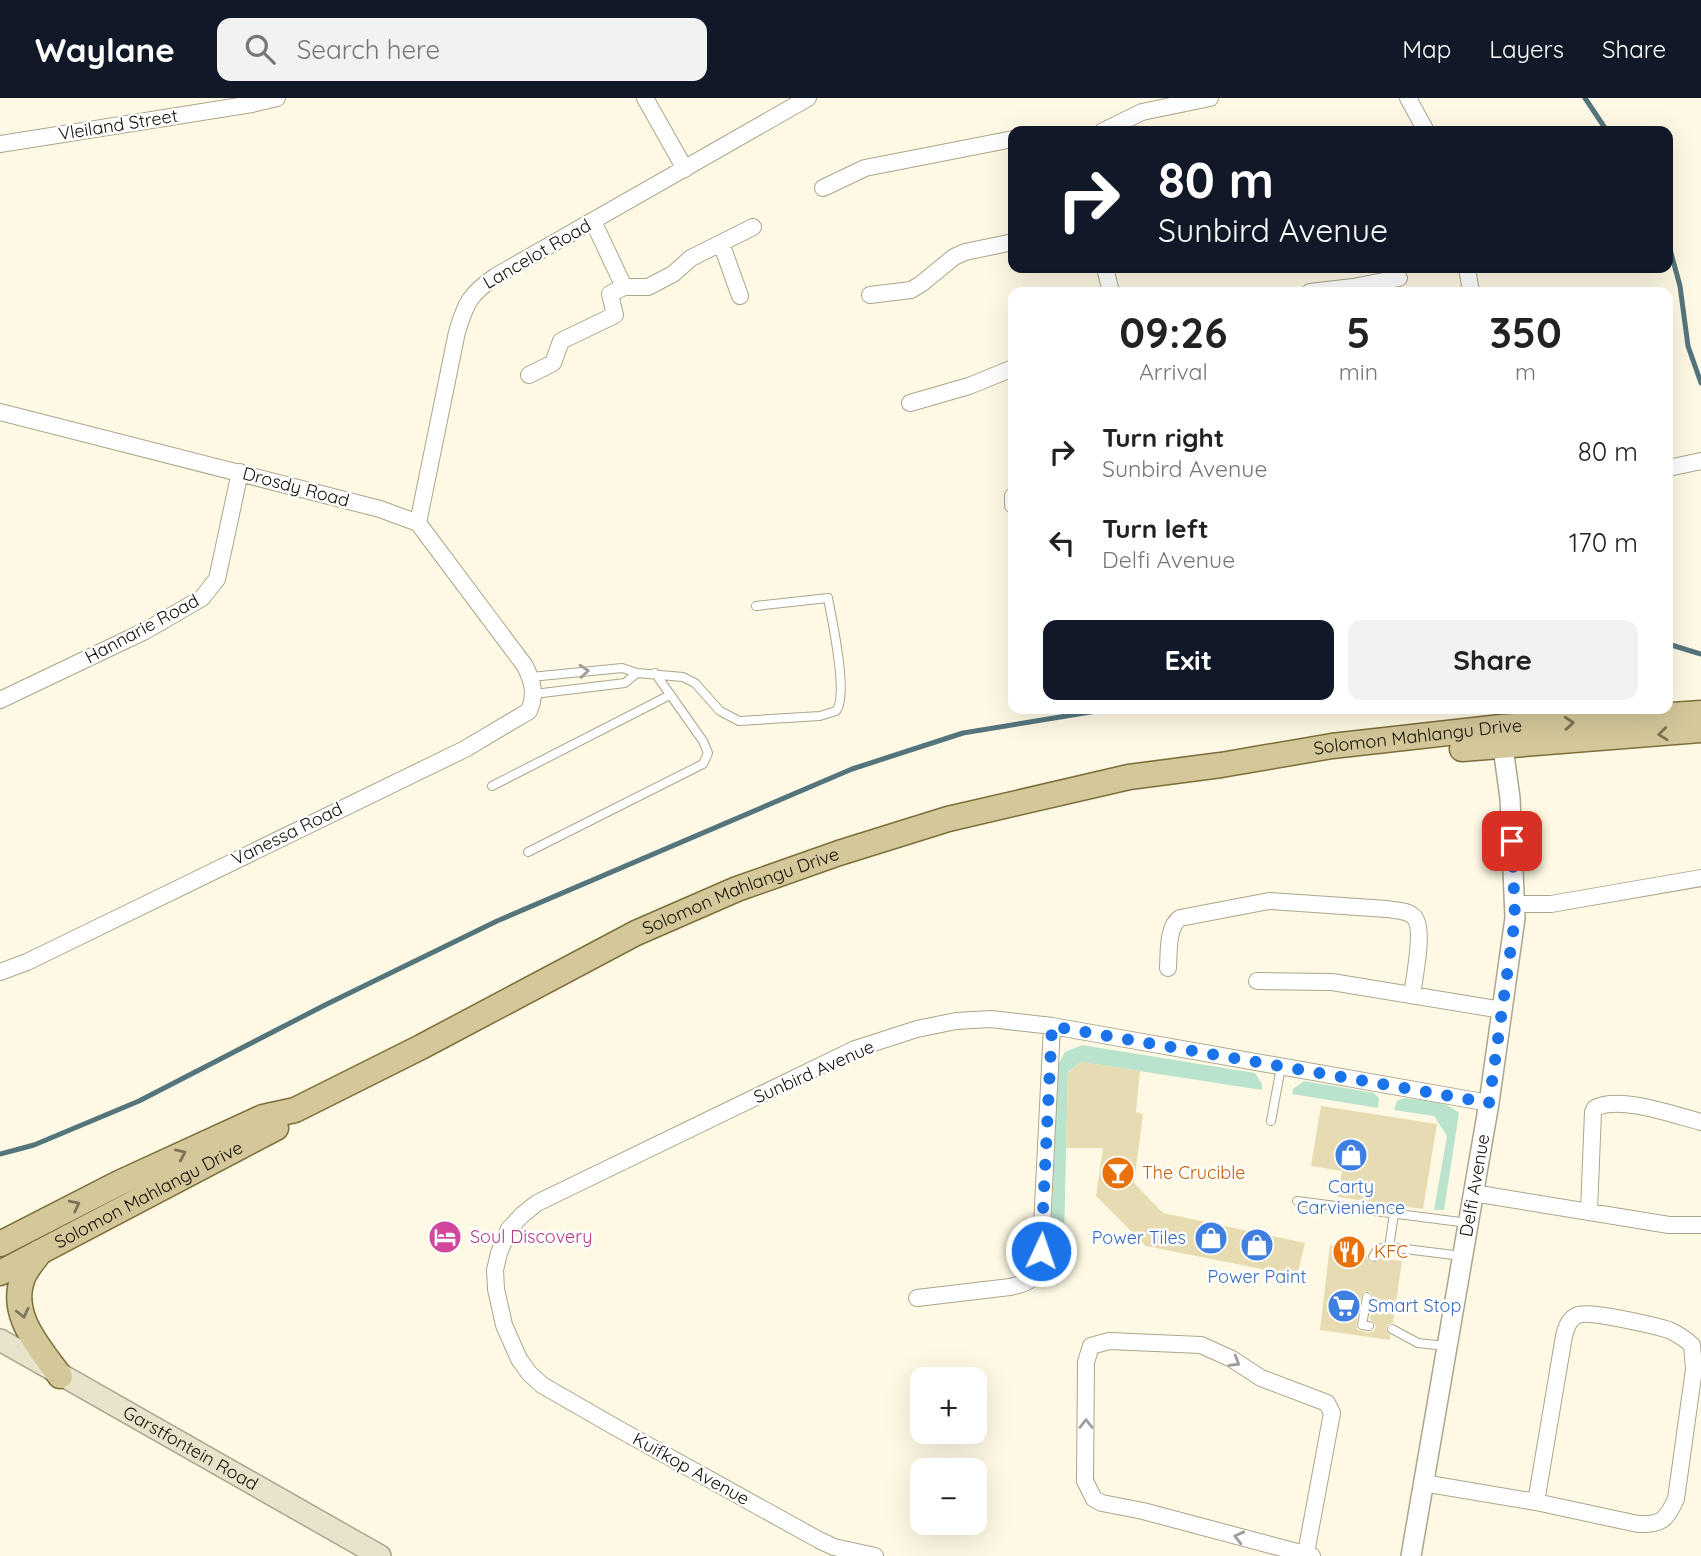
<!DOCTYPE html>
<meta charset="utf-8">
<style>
:root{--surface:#fff;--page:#f2f2f2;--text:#222;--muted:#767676;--accent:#111827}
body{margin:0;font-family:Quicksand,sans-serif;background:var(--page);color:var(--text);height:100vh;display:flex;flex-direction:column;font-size:26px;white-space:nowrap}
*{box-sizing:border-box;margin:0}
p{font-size:23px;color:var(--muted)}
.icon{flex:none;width:38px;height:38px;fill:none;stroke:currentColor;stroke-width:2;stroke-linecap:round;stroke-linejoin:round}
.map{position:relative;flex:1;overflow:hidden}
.sheet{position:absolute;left:1008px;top:189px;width:665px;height:427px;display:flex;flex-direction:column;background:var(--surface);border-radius:14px;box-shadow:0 7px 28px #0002}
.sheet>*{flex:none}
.hud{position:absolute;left:1008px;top:28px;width:665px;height:147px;border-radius:14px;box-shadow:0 7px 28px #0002;background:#111827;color:#fff;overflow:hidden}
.fabs{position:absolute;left:910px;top:1269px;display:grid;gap:14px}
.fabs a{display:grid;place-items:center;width:77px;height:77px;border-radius:14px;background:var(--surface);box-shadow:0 7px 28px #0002;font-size:35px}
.pin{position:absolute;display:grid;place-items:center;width:60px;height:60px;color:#fff;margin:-30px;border-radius:14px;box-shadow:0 4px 10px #0006}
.me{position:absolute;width:77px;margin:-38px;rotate:3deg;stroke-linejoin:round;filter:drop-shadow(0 0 5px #0008)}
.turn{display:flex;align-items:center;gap:24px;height:147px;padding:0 35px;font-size:32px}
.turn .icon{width:91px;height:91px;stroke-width:2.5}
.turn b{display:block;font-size:49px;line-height:60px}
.eta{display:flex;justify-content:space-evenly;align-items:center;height:119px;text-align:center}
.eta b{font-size:42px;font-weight:700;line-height:49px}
.cta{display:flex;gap:14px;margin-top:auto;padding:14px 35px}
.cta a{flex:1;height:80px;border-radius:14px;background:var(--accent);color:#fff;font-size:28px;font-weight:700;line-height:80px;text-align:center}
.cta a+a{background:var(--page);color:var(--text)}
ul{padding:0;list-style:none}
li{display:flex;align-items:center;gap:21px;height:91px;padding:0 35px}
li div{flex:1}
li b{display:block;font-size:26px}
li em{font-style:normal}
header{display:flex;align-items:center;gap:42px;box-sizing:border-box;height:98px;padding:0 35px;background:var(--accent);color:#fff}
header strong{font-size:33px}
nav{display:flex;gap:38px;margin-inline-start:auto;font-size:24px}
.search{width:490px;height:63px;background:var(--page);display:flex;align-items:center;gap:18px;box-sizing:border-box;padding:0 24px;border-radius:14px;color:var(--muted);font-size:26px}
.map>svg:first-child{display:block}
.green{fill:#b9e3cd}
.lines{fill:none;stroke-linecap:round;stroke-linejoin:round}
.stream{stroke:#55757d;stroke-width:5}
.building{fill:#e6dbb1;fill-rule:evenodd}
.service-casing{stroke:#aba58c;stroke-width:10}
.minor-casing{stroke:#aba58c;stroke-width:18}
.tertiary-casing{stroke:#aba58c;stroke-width:22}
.secondary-casing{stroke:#aba58c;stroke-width:24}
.primary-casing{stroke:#7d6e3a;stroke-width:27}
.service{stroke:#fff;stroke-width:8}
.minor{stroke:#fff;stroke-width:16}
.tertiary{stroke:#fff;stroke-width:19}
.secondary{stroke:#eae3cc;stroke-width:21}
.primary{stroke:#d4c89a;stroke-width:24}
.oneway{stroke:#9f9e9b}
.oneway2{stroke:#7c7457}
.route{stroke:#1a73e8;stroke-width:12;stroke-dasharray:0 21.6}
.labels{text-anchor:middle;stroke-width:5;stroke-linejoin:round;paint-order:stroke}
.street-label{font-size:18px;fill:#100d05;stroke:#fff}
.food-label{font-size:18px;fill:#c56008;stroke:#fff;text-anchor:start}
.shop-label{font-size:18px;fill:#366cbe;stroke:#fff}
.hotel-label{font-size:18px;fill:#b23c85;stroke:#fff;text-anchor:start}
</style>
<header>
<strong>Waylane</strong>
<div class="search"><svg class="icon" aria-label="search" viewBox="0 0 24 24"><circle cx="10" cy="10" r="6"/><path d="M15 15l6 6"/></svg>Search here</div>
<nav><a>Map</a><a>Layers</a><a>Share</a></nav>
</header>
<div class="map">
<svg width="1701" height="1458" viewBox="0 0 1701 1458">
<rect width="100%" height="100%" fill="#fef9e4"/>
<path class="green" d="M1082,947L1255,975L1262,986V992L1081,964L1068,974L1064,1141L1051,1140L1058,967L1065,954Z
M1304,983L1374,995L1379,1000L1378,1010L1292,996L1293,991Z
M1404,1000C1423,1003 1445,1002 1459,1015L1444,1112H1434L1447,1038L1434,1018L1394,1012L1397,1003Z"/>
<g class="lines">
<path class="stream" d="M1585,0L1607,33
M1668,144L1680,188L1688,248L1701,285
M1668,546L1701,556
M0,1056L34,1047L139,1003L325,907L497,823L852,671L963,635L1109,611"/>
</g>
<path class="building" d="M1081,964L1140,973L1136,1014L1143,1016L1134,1085L1163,1115L1305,1145L1297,1178L1146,1148L1096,1098L1103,1050H1066L1068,975Z
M1321,1008L1437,1026L1423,1111L1338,1099L1342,1073L1311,1068Z
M1330,1147L1356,1151L1355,1156L1367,1158L1368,1163L1372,1165L1380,1160L1402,1163L1393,1225L1388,1226L1386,1231L1390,1238V1242L1320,1232ZM1365,1193L1371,1194L1373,1199L1370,1221L1376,1228L1374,1233L1369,1235L1358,1232L1356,1227L1361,1198Z"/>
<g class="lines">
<defs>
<path id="service" d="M531,579L622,570L637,575L683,579L695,585L720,613L739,623L820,618L836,613C849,598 832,522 828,500L756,508
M534,596L625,585L637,575
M492,688L670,597
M528,754L703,666L708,655L703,643L655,575
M1271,1023L1281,969
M1297,1103L1468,1125
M1389,1149L1462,1158
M1373,1159L1378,1151L1389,1149L1394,1116
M1367,1199L1362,1227L1369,1228
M1392,1231L1418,1245L1446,1248"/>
<path id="minor" d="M645,0L685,71
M1408,0L1426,33
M1103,33L1142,14L1210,0
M0,46L252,6L277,0
M823,90L865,70L1013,41
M721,145L740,198
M1105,170L1111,194
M1467,170L1471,194
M624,189H648L673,176L691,160L753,129
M1310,194L1353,189L1399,180
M870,197L911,192L921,186L954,159L965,154L1013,144
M529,277L553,265L561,243L615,217L610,196L624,189L593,123
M910,305L969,288L1013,270
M0,314L380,411L418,425L525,568C533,584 536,597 529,613L465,651L27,864L0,874
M1668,370L1701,363
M1013,398V407
M418,425L457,234C466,204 470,196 496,178L808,0
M0,602L145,533L202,500L217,481L240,374
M1515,806H1551L1701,780
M1168,870C1169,855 1167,829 1180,820L1269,803L1387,811C1397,813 1407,812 1414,819C1425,830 1414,881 1412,897
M1257,883L1332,884L1502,912
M1473,1095L1669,1127H1701
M1589,1113L1593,1014L1595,1010C1620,997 1674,1017 1701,1024
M917,1200L1010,1189C1023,1186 1035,1183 1040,1169L1052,928
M1423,1385L1536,1404L1638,1426C1662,1427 1666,1422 1676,1401L1694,1271L1692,1247C1685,1241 1678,1236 1669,1232C1656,1228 1589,1212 1578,1217C1569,1220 1566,1230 1564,1238L1536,1404
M1306,1455L1332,1315L1327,1305L1261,1280L1232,1261L1201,1247L1109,1243L1091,1248L1086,1264L1085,1383L1094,1401L1102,1405L1143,1413L1312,1458
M875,1458L834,1449L819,1442L615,1329L542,1287L529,1275L519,1261L504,1227L496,1191L495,1172L499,1155L509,1131L522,1117L537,1105L855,951L917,931L956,923L991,921L1052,928L1489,1005"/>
<g id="tertiary">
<path id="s1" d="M1411,1458L1489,1005L1515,820L1510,700L1501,635"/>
</g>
<g id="secondary">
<path id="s2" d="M0,1242L380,1458"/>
</g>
<g id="primary">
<path d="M1462,651L1701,632"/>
<path id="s3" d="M0,1146L119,1085L263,1019L295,1012L421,949L636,835L737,791L839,755L948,721L1129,679L1221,667L1332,648L1501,629L1701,615"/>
<path d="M40,1154C35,1161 28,1169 24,1177C7,1215 39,1249 60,1278"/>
<path id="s4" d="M0,1175L276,1030"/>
</g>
</defs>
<use href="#service" class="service-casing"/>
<use href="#minor" class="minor-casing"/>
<use href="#tertiary" class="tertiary-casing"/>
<use href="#secondary" class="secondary-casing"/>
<use href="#primary" class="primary-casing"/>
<use href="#service" class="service"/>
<use href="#minor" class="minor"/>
<use href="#tertiary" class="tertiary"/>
<use href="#secondary" class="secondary"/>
<use href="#primary" class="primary"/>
</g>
<defs><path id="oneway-chevron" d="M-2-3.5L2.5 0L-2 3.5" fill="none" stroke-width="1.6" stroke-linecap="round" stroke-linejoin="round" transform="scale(1.75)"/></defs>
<g class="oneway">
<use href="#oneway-chevron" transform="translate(584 573) rotate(-5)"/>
<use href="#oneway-chevron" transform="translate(1235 1264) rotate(31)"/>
<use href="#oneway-chevron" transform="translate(1086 1326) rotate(-90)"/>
<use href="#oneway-chevron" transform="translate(1239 1439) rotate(-166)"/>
</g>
<g class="oneway2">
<use href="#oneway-chevron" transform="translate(1569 625) rotate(-4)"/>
<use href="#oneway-chevron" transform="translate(1663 636) rotate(174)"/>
<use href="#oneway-chevron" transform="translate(181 1056) rotate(-24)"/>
<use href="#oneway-chevron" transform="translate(75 1107) rotate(-27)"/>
<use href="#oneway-chevron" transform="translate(23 1215) rotate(77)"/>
</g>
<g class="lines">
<path class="route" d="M1041,1153L1052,928L1489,1005L1515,820L1512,743"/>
</g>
<defs>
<symbol id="shop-disc" viewBox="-11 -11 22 22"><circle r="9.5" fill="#3f7fe0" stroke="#fff"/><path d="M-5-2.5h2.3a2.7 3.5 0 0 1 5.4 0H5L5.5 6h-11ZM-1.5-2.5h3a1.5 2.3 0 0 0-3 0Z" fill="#fff"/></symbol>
<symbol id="bar-disc" viewBox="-11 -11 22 22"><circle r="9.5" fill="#e8710a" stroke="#fff"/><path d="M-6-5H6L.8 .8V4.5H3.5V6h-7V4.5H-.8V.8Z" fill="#fff"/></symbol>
<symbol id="hotel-disc" viewBox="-11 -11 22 22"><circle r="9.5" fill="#d1479c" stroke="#fff"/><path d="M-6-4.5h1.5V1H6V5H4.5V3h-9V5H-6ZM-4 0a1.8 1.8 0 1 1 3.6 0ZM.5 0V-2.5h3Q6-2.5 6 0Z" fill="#fff"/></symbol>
<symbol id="restaurant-disc" viewBox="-11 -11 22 22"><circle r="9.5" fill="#e8710a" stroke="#fff"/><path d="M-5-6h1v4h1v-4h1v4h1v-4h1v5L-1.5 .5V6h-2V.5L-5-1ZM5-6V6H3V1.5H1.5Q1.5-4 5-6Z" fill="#fff"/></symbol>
<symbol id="supermarket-disc" viewBox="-11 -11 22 22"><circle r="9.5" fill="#3f7fe0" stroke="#fff"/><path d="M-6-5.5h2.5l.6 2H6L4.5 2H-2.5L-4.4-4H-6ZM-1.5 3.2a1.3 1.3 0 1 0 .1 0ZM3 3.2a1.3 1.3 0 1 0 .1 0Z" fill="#fff"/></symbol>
</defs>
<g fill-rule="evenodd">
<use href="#shop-disc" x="1332" y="1038" width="38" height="38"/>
<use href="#bar-disc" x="1099" y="1056" width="38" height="38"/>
<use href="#hotel-disc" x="426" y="1120" width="38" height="38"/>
<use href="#shop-disc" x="1192" y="1121" width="38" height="38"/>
<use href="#shop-disc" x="1238" y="1128" width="38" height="38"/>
<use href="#restaurant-disc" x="1330" y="1135" width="38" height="38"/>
<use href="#supermarket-disc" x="1325" y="1189" width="38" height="38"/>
</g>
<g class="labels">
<g class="street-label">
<text transform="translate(118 27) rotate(-9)" y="6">Vleiland Street</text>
<text transform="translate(537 156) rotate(-30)" y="6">Lancelot Road</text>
<text transform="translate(296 389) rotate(15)" y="6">Drosdy Road</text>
<text transform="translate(142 531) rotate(-28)" y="6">Hannarie Road</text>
<text dy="6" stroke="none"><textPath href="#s3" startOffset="1519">Solomon Mahlangu Drive</textPath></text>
<text transform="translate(287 736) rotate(-26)" y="6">Vanessa Road</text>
<text dy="6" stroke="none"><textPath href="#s3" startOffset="822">Solomon Mahlangu Drive</textPath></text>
<text transform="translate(814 974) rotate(-24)" y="6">Sunbird Avenue</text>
<text dy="6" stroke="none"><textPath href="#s1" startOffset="376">Delfi Avenue</textPath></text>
<text dy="6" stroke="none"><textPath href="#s4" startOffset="168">Solomon Mahlangu Drive</textPath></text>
<text dy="6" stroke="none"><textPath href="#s2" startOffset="219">Garstfontein Road</textPath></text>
<text transform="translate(691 1371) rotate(29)" y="6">Kuifkop Avenue</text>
</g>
<g class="food-label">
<text x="1142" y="1081">The Crucible</text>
<text x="1374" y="1160">KFC</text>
</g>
<g class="shop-label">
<text x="1351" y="1095">Carty<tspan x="1351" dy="21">Carvienience</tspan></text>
<text x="1186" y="1146" text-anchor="end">Power Tiles</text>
<text x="1257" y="1185">Power Paint</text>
<text x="1368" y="1214" text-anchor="start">Smart Stop</text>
</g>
<g class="hotel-label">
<text x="470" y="1145">Soul Discovery</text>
</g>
</g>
</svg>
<div class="fabs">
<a>+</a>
<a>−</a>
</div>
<div class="pin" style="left:1512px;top:743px;background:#d93025"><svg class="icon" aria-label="arrive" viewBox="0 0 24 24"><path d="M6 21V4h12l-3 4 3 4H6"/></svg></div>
<svg class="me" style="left:1041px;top:1153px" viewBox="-20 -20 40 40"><circle r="17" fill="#1a73e8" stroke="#fff" stroke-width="3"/><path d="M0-11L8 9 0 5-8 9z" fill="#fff"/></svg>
<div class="hud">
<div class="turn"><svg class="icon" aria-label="right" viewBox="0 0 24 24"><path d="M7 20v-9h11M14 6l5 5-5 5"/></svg><div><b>80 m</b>Sunbird Avenue</div></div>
</div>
<section class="sheet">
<div class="eta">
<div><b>09:26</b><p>Arrival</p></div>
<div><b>5</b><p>min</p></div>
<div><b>350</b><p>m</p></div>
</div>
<ul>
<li><svg class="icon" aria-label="right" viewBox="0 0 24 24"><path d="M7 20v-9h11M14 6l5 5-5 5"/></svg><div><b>Turn right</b><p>Sunbird Avenue</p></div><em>80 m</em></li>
<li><svg class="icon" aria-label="left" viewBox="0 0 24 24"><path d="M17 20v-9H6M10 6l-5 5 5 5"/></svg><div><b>Turn left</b><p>Delfi Avenue</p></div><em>170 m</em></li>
</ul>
<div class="cta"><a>Exit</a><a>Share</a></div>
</section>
</div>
